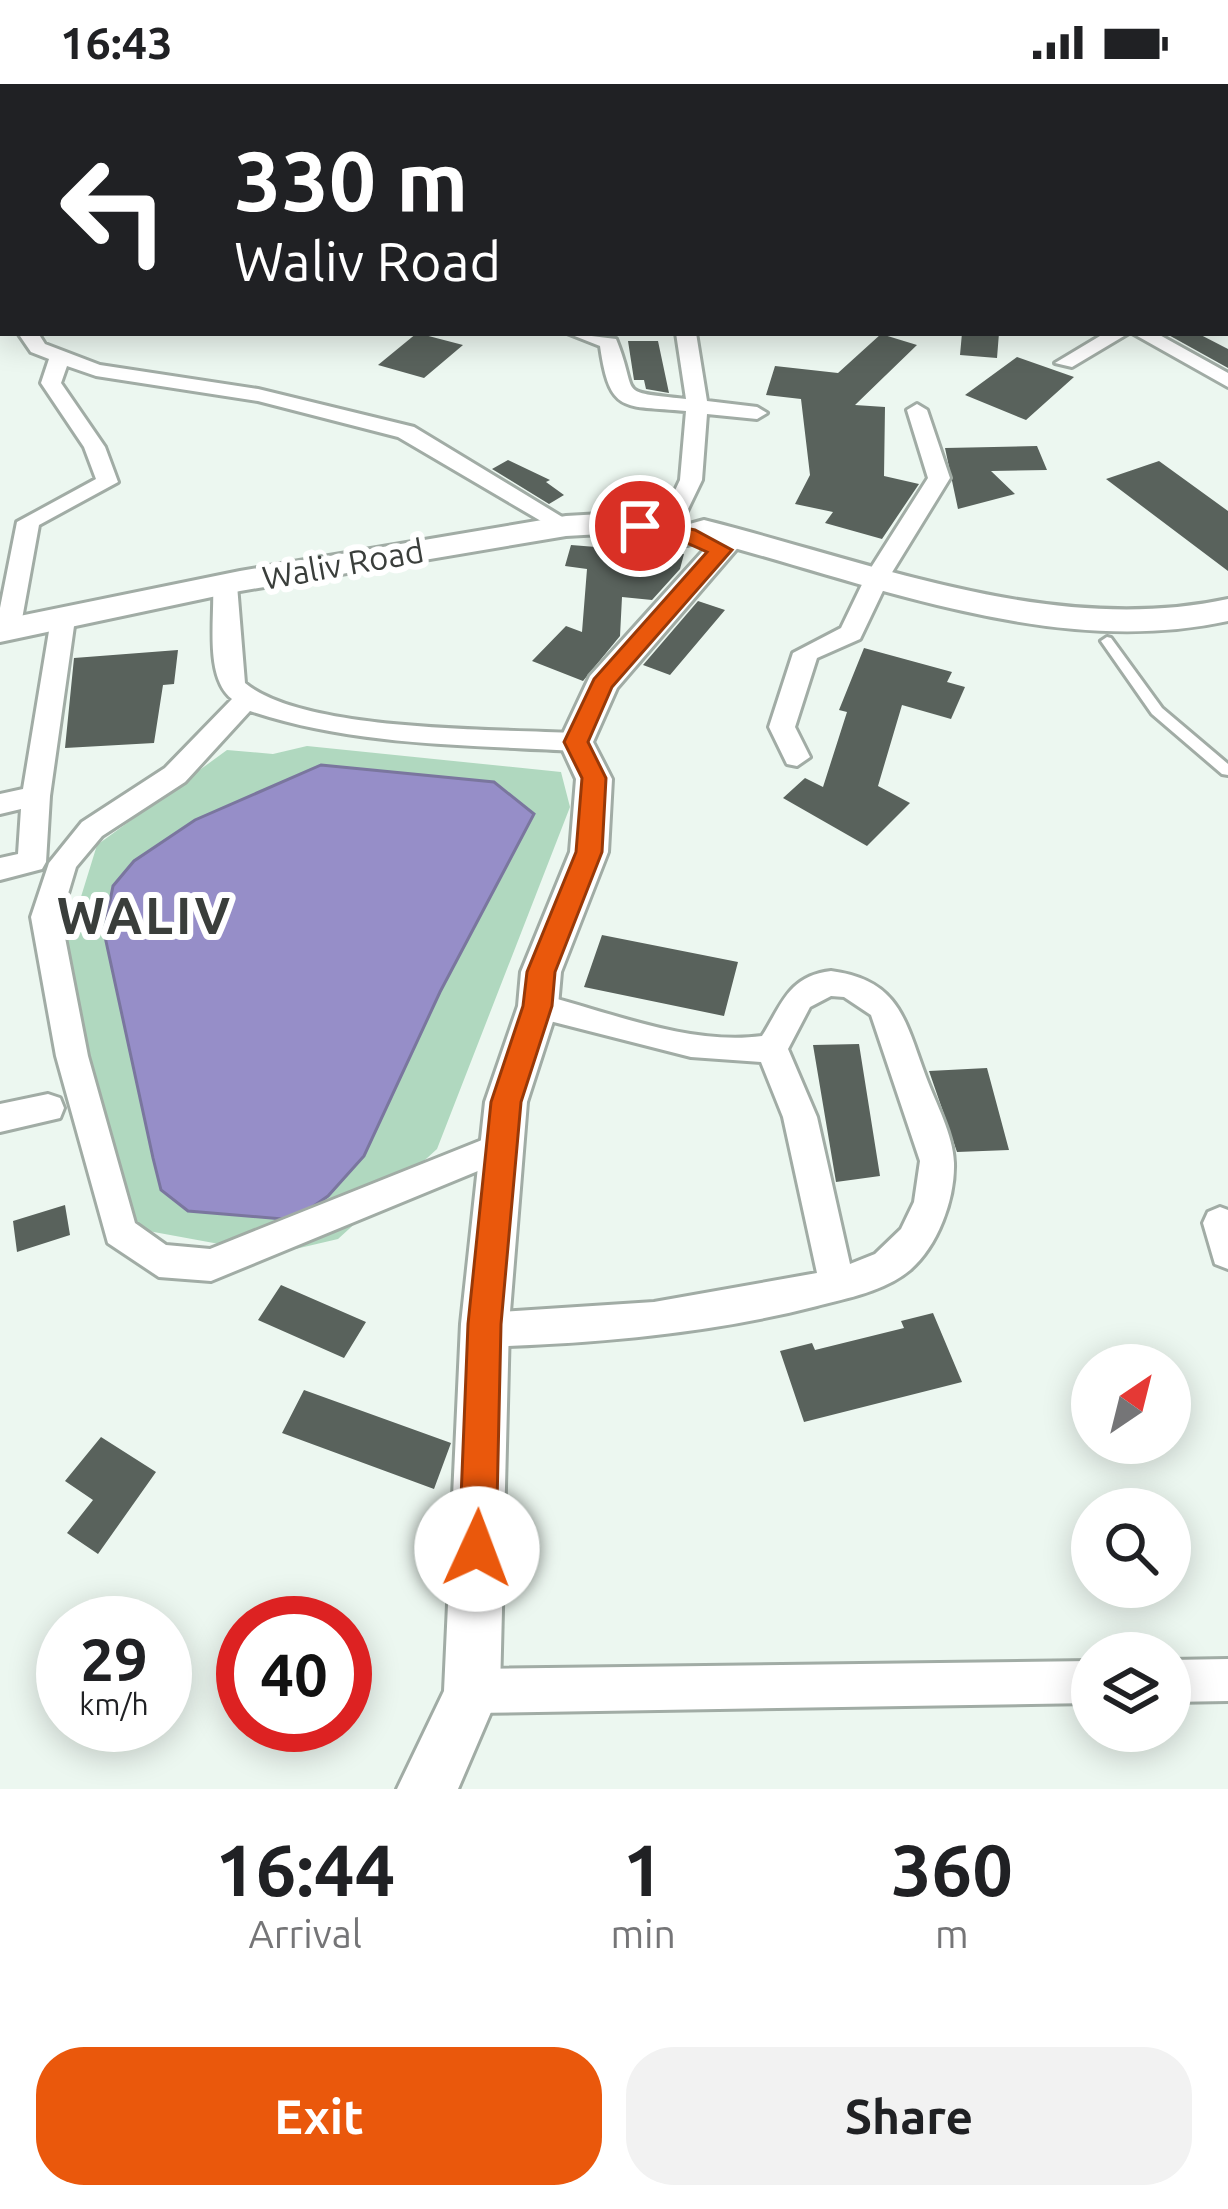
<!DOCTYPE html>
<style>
:root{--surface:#fff;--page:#f2f2f2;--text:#202124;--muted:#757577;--accent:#ea580c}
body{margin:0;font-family:Ubuntu,sans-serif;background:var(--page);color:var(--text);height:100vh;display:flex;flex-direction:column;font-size:45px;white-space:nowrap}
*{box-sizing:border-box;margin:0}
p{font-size:39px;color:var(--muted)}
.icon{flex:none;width:66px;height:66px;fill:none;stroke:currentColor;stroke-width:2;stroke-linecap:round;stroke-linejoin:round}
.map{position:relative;height:1705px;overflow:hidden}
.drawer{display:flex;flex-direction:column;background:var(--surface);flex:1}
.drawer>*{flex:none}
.banner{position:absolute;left:0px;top:0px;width:1230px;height:252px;box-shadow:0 6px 30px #0003;background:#202124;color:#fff;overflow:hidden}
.needle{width:78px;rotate:35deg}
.controls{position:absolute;left:1071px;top:1260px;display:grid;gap:24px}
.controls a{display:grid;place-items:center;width:120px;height:120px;border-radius:50%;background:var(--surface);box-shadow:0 6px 30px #0003;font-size:60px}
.speed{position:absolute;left:36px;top:1512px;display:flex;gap:24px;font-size:60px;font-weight:700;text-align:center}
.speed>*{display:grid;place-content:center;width:156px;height:156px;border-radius:50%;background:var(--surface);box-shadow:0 6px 30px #0003;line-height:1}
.speed small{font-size:30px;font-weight:400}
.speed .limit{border:18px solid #d22;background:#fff;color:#111}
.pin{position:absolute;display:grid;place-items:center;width:102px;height:102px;color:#fff;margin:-51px;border:6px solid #fff;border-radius:50%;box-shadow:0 3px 12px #0007}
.me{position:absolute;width:132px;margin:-66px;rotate:2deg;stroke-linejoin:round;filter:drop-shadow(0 0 9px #0008)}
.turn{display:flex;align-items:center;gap:42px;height:252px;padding:0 36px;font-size:54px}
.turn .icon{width:156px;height:156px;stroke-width:2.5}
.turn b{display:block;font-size:84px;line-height:102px}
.eta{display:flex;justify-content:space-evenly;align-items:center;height:204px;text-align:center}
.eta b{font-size:72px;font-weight:700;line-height:84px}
.primary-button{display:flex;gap:24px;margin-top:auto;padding:24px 36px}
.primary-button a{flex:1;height:138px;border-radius:48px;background:var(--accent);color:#fff;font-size:48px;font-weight:700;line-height:138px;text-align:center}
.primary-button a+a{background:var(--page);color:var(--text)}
.status{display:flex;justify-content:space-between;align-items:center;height:84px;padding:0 60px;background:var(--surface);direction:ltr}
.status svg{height:33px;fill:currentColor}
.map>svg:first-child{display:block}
.green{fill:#b0d8bf;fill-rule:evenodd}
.water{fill:#968ec8;stroke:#7a769e;stroke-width:3}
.building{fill:#59625c}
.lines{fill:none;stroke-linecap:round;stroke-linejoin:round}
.service-casing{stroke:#a1aca5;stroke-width:6}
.minor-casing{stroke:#a1aca5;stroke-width:6}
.tertiary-casing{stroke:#a1aca5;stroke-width:6}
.secondary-casing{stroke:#a1aca5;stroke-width:6}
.service{fill:#fff;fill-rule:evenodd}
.minor{fill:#fff;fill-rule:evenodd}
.tertiary{fill:#fff;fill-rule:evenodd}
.secondary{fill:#fff;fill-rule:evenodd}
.route{fill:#ea580c;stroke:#983908;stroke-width:3}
.labels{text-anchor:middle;stroke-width:12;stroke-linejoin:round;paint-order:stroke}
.far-street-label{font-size:33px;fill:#3a3e3b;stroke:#fff}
.district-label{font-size:51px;font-weight:bold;letter-spacing:3px;fill:#3a3e3b;stroke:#fff}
</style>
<div class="status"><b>16:43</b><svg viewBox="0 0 49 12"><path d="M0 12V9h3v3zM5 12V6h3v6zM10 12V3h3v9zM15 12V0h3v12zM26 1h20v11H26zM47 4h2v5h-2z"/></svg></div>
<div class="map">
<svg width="1228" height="1705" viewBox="0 0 1228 1705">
<rect width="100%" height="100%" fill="#ecf7f0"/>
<path class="green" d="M307,662L561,688L570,723L437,1065L338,1155L274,1170L132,1144L92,1027L63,871L97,761L227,666L273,670ZM134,777L440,908L364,1072Z"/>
<path class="water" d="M321,681L494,698L534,730L440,908L364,1072L328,1112L294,1136L188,1127L161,1106L153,1074L104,848L113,802L134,777L195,736Z"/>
<path class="building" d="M417,249L463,261L424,294L378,281Z
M962,249H999L997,274L960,271Z
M1165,249H1197L1228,265V284Z
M881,250L917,261L855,321L885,323L884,392L919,400L882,455L825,439L833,428L795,420L810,391L801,315L766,311L775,282L838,289Z
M628,257H658L669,309L646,305L644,296H634Z
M1017,273L1074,293L1026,336L965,311Z
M1037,362L1047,386L991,387L1015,410L958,425L945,364Z
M508,376L550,396L546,398L564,411L549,420L492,385Z
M1159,377L1228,427V487L1106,395Z
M571,461L684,470L680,485L652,516L622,513L620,552L583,597L532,577L566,542L582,548L587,485L565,482Z
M698,517L725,526L670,591L643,581Z
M864,564L952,588L947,598L965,603L951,635L902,621L878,702L910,719L867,762L783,714L805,694L823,703L847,628L839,626Z
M178,566L174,600L163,601L154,659L65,664L74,574Z
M602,851L738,878L724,932L584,903Z
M859,960L880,1092L836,1098L813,961Z
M987,984L1009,1066L957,1068L929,987Z
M65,1121L70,1151L17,1168L13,1137Z
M281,1201L366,1238L344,1274L258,1236Z
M933,1229L962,1298L804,1338L780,1267L812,1259L815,1266L904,1244L901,1237Z
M304,1306L451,1359L434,1405L282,1349Z
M101,1353L156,1388L98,1470L67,1449L93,1416L65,1397Z"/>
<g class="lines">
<defs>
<path id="service" d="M1107,553L1111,554L1162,624L1228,680V691L1222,690L1152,630L1101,557Z"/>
<path id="minor" d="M36,0H52V3H36Z
M472,0H489L491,3H474Z
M549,0H569L547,3Z
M3,81V91L0,92V82Z
M1227,132H1228V142H1227Z
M1227,189H1228V201H1227Z
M18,249H38L45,260L100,281L258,305L414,343L577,442L566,449L558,447L398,353L258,317L96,292L67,282L61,299L105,363L118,398L39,441L20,546L17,552H0V524L17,438L96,395L84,363L41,299L49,275L31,268Z
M567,249L616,255C640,313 613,307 686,315L676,249H696L707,317L757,323L767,329L757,335L707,330L702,396L675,452L667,454L656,447L680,396L686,327C623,321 610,331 600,262Z
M1105,249H1129L1072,283L1055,279Z
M1132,249H1156L1228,289V303Z
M917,320L927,326L950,394L891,490L860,555L817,574L795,643L810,673L797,682L787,680L769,643L793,569L841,544L867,490L928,394L907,326Z
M225,494L237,501L245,599C304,648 496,645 576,649L589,658L576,667C468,661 354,662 250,627L185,698L102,752L76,783L61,833L88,972L135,1139L166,1161L210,1165L502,1048L514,1052L519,1062L514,1072L211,1197L159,1193L108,1159L56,972L31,833L49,779L82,738L165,684L232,615C204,593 215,534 213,501Z
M63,527L75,535L50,712L46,778L42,785L0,796V774L18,770L21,725L0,730V710L23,705L51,535Z
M831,887C900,896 905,937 926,993C936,1020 953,1050 954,1079C955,1115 938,1162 910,1186C885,1207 848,1214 817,1222C708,1250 597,1259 484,1263L471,1258L466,1246L471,1234L484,1229L654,1218L817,1189L783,1033L761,978L691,973L538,934L527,931L522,922L527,913L538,910C607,927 689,962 762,952C782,921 788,892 831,887ZM831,912L844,913L871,931L920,1077L914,1118L901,1145L875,1170L850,1180L817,1033L788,965L810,923Z
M48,1010L60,1014L64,1024L60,1034L0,1048V1020Z
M1220,1123L1228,1126V1185L1215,1180L1203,1139L1208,1128Z
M1228,1575V1617L1170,1618V1576Z
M1092,1577V1619L472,1629L457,1622L450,1607L457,1592L472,1585Z"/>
<path id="tertiary" d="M732,444L747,453L617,604L593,658L612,695L608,768L561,888L558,922L527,1018L509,1240L500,1607L458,1705H397L444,1607L461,1240L485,1018L518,922L521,888L570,768L576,695L559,658L590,592L721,447Z"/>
<path id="secondary" d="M619,429L686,441L704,436C872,478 1053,553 1228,515V537C1054,575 872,500 705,456L687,461L619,449L566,452L240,507L0,558V536L240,487L566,432Z"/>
</defs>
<use href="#service" class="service-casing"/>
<use href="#minor" class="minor-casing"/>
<use href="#tertiary" class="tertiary-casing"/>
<use href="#secondary" class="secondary-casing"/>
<use href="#service" class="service"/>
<use href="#minor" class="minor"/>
<use href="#tertiary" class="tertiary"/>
<use href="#secondary" class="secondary"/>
</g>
<path class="route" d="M640,435L695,446L732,466L612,603L588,658L606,694L602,768L555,888L552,922L521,1018L501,1240L496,1465L490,1478L477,1483L464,1478L459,1465L468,1240L491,1018L523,922L527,888L576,768L582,694L564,658L594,595L707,468L680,456L633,446V437Z"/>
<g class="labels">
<g class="far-street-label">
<text transform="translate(343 480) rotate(-10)" y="12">Waliv Road</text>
</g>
<g class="district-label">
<text x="145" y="850">WALIV</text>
</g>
</g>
</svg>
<div class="controls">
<a><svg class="needle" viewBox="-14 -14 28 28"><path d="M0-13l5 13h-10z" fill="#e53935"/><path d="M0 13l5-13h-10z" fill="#757577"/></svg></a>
<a><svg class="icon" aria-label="search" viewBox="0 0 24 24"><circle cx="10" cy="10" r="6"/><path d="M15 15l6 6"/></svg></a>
<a><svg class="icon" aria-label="layers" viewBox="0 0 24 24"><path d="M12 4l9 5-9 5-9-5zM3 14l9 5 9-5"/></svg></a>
</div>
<div class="speed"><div>29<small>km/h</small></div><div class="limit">40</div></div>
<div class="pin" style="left:640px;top:442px;background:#d93025"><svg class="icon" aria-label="arrive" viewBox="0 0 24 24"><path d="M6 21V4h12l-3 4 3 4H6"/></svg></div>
<svg class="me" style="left:477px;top:1465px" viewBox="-20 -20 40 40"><circle r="19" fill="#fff"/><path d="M0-13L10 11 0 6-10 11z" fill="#ea580c"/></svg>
<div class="banner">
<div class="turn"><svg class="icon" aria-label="left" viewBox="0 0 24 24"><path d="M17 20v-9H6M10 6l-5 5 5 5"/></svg><div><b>330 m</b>Waliv Road</div></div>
</div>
</div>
<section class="drawer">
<div class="eta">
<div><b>16:44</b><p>Arrival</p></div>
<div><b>1</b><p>min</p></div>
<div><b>360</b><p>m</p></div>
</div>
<div class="primary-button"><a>Exit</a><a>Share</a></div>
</section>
